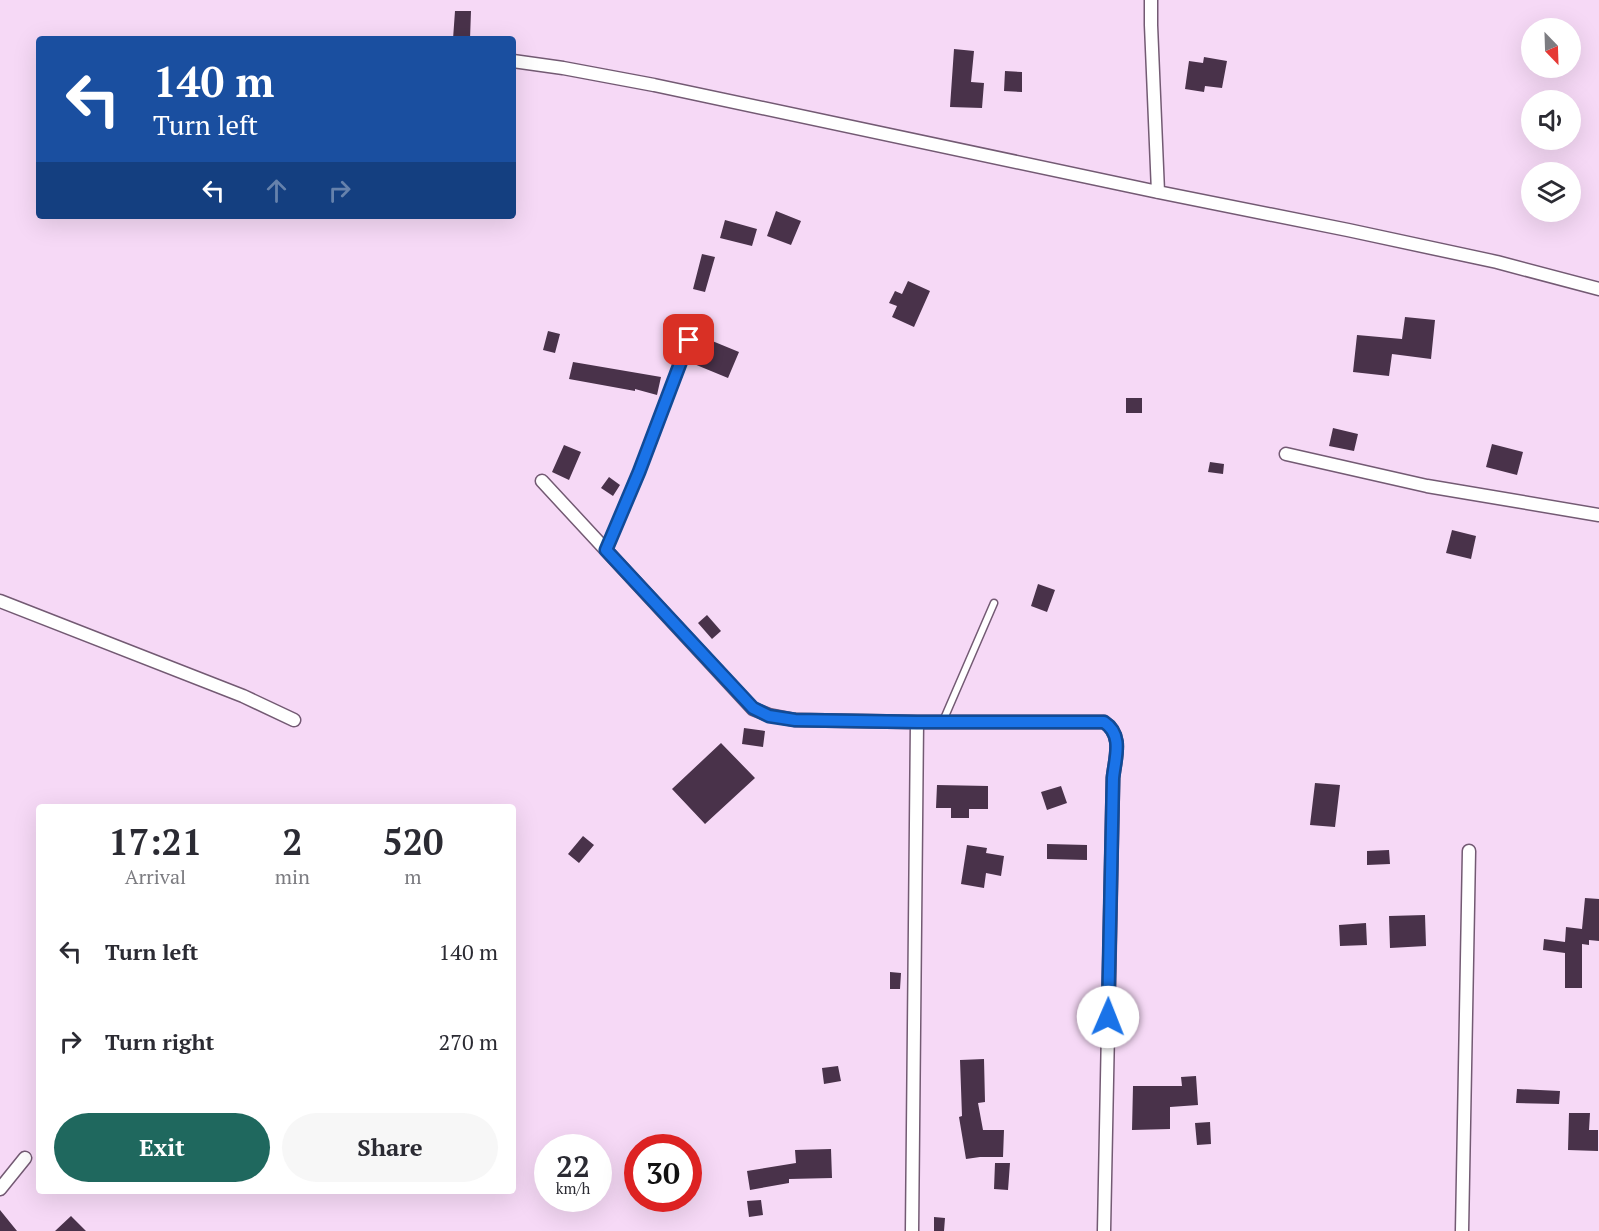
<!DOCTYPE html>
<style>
:root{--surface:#fff;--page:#f7f7f7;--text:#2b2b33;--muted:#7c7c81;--accent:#1f685e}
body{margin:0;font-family:"PT Serif",serif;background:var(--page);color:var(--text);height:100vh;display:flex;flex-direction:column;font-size:22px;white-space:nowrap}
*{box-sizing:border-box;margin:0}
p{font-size:20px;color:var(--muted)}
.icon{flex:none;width:33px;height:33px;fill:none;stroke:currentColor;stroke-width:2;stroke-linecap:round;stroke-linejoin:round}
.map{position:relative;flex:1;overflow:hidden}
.details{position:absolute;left:36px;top:804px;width:480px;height:390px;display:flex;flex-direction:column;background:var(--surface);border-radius:6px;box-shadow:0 6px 24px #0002}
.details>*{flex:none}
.guide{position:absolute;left:36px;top:36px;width:480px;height:183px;border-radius:6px;box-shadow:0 6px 24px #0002;background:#1a4fa0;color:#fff;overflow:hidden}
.needle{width:39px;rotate:157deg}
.tools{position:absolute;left:1521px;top:18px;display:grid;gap:12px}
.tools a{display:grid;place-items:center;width:60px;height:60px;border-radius:50%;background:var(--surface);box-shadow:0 6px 24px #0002;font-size:30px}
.speed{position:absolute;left:534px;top:1134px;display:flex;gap:12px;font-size:30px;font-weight:700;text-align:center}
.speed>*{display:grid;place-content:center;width:78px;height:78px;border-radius:50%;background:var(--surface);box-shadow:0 6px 24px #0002;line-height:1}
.speed small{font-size:15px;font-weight:400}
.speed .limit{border:9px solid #d22;background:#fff;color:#111}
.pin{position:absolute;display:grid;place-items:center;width:51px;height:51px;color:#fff;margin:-26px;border-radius:12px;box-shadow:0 3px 9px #0006}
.me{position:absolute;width:66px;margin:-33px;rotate:1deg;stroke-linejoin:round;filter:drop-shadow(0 0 4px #0008)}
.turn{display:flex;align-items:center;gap:21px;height:126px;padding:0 18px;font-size:27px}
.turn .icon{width:78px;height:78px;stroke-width:2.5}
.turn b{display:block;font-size:42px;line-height:51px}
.lanes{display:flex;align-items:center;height:57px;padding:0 18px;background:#0003;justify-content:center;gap:30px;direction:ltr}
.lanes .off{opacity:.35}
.eta{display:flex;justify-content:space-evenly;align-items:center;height:102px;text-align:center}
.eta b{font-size:36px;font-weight:700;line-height:42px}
.action{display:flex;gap:12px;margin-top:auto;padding:12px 18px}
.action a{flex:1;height:69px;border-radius:36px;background:var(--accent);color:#fff;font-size:24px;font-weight:700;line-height:69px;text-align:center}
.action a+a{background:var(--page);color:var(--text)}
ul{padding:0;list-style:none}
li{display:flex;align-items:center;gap:18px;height:90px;padding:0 18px}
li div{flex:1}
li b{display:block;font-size:22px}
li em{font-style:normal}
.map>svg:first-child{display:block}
.building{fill:#49324a}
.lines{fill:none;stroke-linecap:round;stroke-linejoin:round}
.lane-casing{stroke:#735a73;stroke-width:9}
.street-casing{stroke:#735a73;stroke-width:15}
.lane{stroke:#fff;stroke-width:6}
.street{stroke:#fff;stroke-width:12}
.route-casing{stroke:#114b97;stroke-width:15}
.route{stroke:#1a73e8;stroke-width:10}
</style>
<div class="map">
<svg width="1599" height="1231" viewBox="0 0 1599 1231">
<rect width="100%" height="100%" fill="#f6d9f6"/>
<path class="building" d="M455,11H471L470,39H453Z
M954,49L974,51L971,82L984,83L982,108L950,107Z
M1204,57L1227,61L1222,88L1205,86L1204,92L1185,89L1189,61L1203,63Z
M1005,71L1022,72V92L1004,91Z
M776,211L801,221L791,245L767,236Z
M725,220L757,229L752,246L720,238Z
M702,254L715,257L705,292L693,289Z
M908,281L930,291L914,327L892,317L897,306L889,303L895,291L902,294Z
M1405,317L1435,320L1431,359L1392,354L1389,376L1353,372L1357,335L1402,339Z
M548,331L560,334L555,353L543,350Z
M705,338L739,352L728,378L694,364Z
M573,362L661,377L657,395L635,389V391L569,379Z
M1126,398H1142V413H1126Z
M1333,428L1358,434L1354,451L1329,446Z
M1492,444L1523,452L1517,475L1486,467Z
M564,445L581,452L569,480L552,472Z
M1210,462L1224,464L1223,474L1208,472Z
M609,477L620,485L613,496L601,488Z
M1452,530L1476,536L1471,559L1446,553Z
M1038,584L1055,590L1047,612L1031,606Z
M707,615L721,631L712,639L698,623Z
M744,728L765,731L763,747L742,744Z
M721,743L755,778L705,824L672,789Z
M1315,783L1340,785L1335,827L1310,825Z
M937,785L988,786V809H969V818H951V808H936Z
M1061,786L1067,803L1047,810L1041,792Z
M583,836L594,845L579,863L568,854Z
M1047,844L1087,845V860L1047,859Z
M967,845L987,848L986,853L1004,856L1001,876L986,873L984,888L961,884Z
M1389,850L1390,864L1367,865V851Z
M1585,898L1599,899V941L1589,940V945L1582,944V988H1565V953L1543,950L1544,939L1565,942L1566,927L1582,929Z
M1425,915L1426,946L1390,948L1389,916Z
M1366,923L1367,945L1340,946L1339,925Z
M890,972L901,973L900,989H890Z
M984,1059L985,1102L978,1103L983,1130H1004L1003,1157H980L966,1159L959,1117L962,1116L960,1060Z
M838,1066L841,1081L824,1084L822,1068Z
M1196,1076L1198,1105L1170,1107V1129L1132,1130L1133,1086H1182L1181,1077Z
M1517,1089L1560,1091L1559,1104L1516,1103Z
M1569,1113H1590L1589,1130H1598V1151L1568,1150Z
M1210,1122L1211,1144L1197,1145L1195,1123Z
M831,1149L832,1178L789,1179V1183L750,1190L747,1171L796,1163L795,1150Z
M995,1163H1010L1008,1190L994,1189Z
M761,1200L763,1215L749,1217L747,1201Z
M0,1210L17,1231H0Z
M71,1216L86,1231H55Z
M934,1217L945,1218L944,1231H934Z"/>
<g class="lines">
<defs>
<path id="lane" d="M606,550L639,472L695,322
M943,721L994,603"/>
<path id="street" d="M1151,0V25L1158,192
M513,61L563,68L654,85L1158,192L1348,230L1497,262L1599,289
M1286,454L1427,486L1599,515
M542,481L753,709L769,715L795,720L917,722H1104C1124,735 1115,758 1113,778L1104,1231
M0,601L243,696L294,720
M0,1189L25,1158
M912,1231L917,722
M1462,1231L1469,851"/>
</defs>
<use href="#lane" class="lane-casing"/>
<use href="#street" class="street-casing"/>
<use href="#lane" class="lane"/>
<use href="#street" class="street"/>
</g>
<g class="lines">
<defs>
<path id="route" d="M689,340L639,472L606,550L753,708L769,716L795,720L917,722H1104C1124,735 1115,758 1113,778L1108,1017"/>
</defs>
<use href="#route" class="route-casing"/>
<use href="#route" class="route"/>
</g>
</svg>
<div class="tools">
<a><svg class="needle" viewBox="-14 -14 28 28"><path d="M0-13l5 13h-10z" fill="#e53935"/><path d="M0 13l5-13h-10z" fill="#7c7c81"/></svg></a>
<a><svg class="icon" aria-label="sound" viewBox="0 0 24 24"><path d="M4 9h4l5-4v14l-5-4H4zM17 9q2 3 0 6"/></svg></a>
<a><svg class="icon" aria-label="layers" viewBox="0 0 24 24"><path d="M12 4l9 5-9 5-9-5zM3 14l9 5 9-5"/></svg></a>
</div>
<div class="speed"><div>22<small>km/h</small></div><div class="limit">30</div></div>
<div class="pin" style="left:689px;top:340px;background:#d93025"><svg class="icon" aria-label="arrive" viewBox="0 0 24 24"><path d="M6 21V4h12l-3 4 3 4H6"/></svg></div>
<svg class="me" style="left:1108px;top:1017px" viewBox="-20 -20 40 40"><circle r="19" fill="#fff"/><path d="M0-13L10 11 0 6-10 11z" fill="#1a73e8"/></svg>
<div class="guide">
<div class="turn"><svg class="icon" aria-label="left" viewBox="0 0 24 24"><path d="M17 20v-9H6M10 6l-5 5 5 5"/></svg><div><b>140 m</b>Turn left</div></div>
<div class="lanes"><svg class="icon" aria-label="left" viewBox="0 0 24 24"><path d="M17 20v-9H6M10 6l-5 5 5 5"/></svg><svg class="icon off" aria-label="ahead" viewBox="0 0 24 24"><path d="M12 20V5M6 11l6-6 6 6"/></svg><svg class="icon off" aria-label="right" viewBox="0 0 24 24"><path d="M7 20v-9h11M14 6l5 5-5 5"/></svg></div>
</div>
<section class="details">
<div class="eta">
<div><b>17:21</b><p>Arrival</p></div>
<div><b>2</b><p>min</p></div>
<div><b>520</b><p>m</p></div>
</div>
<ul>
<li><svg class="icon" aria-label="left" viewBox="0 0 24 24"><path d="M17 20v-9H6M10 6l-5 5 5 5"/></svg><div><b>Turn left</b></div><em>140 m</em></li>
<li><svg class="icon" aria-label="right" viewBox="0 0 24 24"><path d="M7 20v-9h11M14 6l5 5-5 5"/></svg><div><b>Turn right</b></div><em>270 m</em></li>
</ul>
<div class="action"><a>Exit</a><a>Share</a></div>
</section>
</div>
